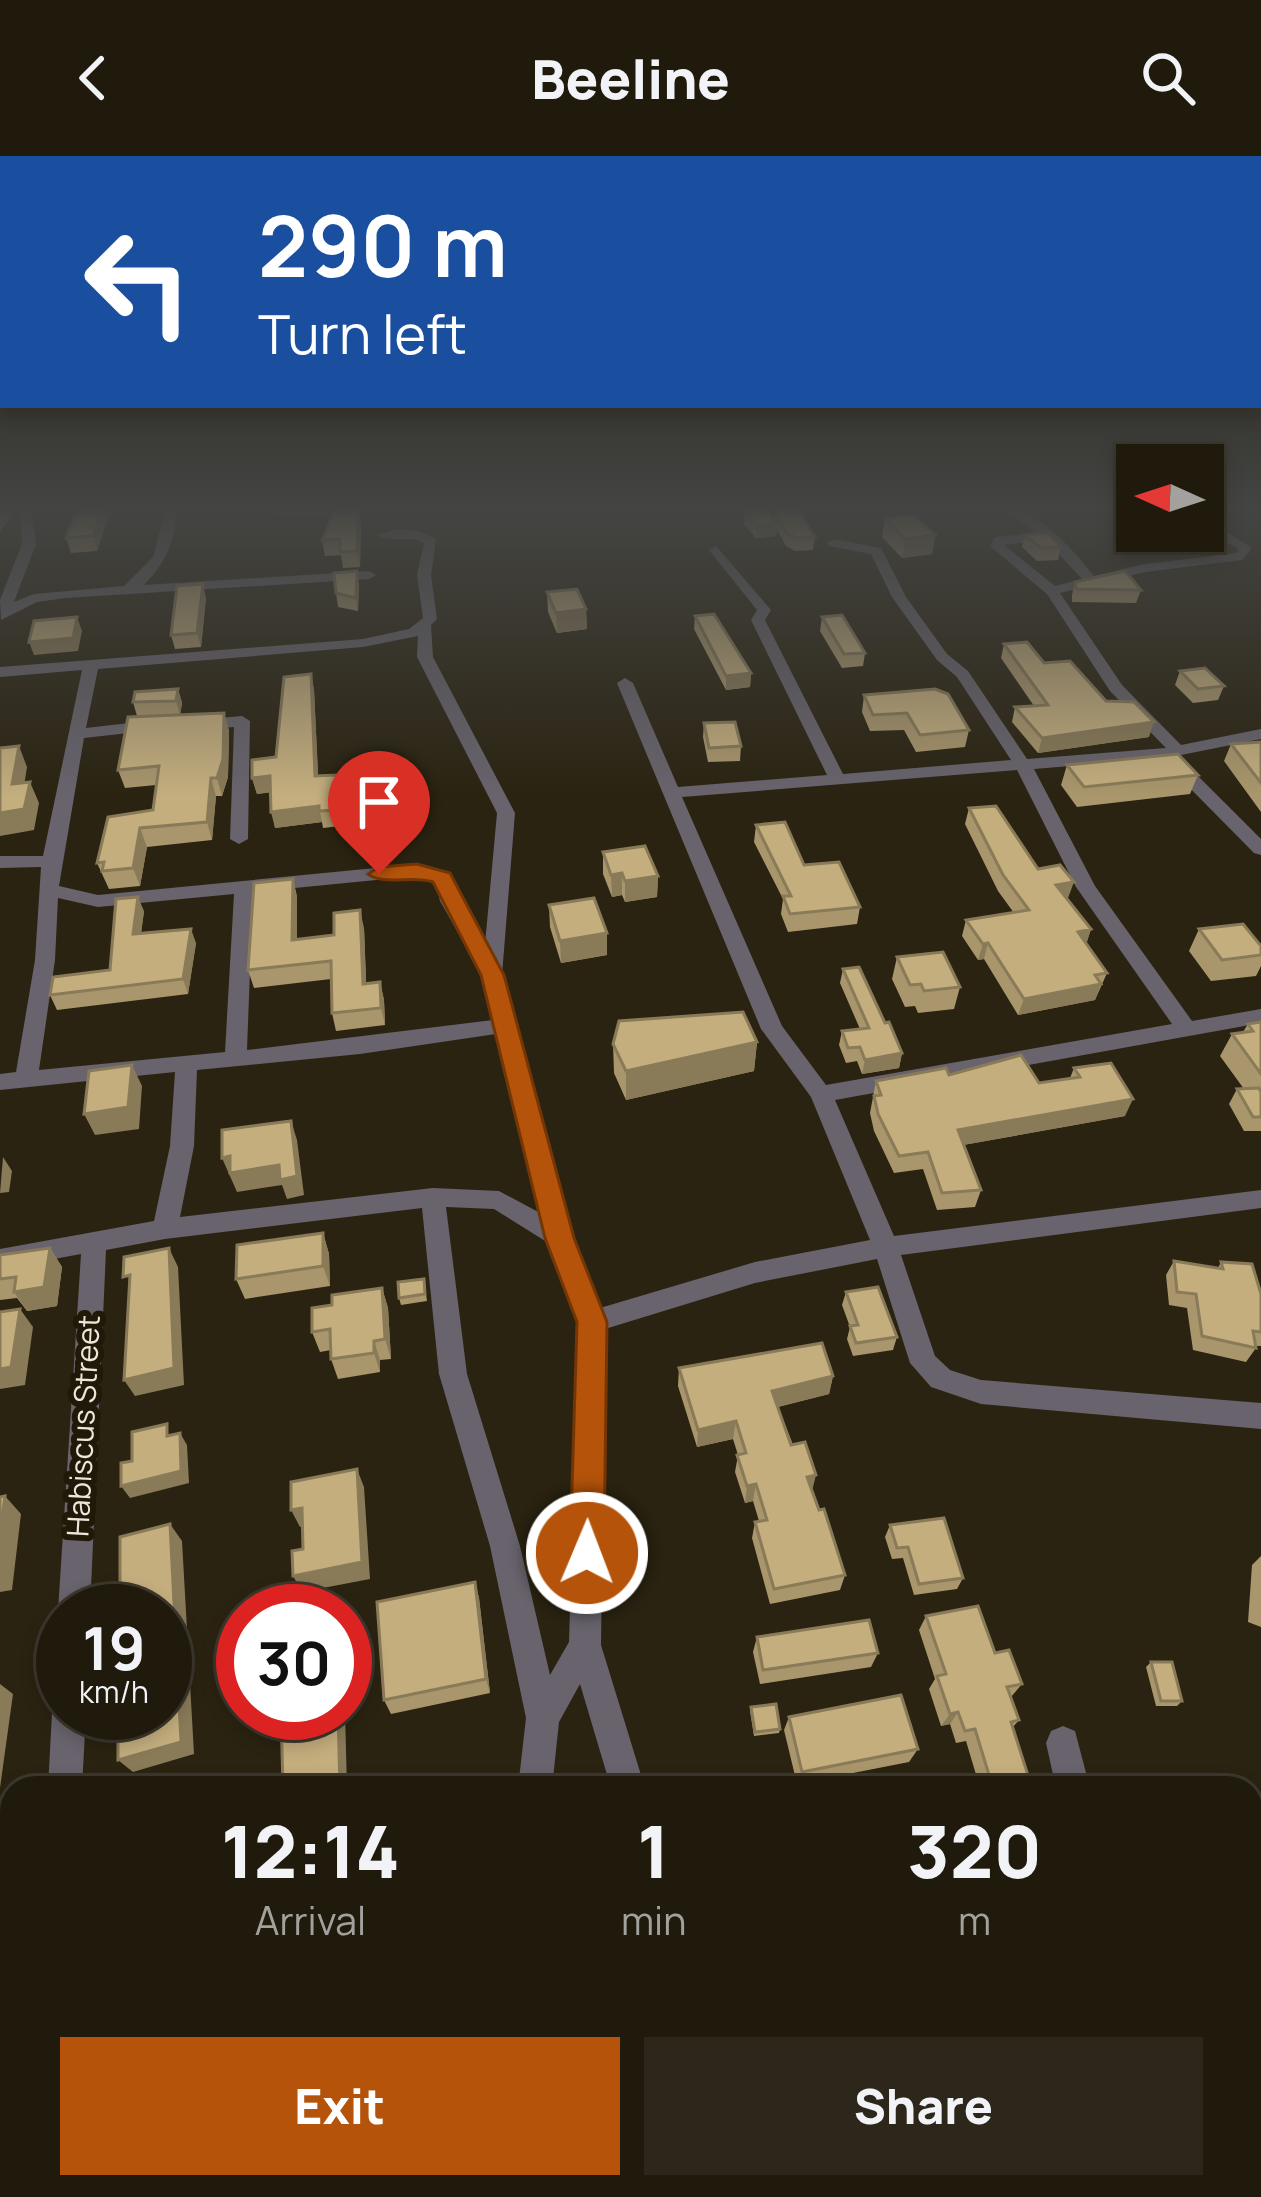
<!DOCTYPE html>
<style>
:root{--surface:#201a0d;--page:#2d271b;--text:#f1f3f6;--muted:#a2a19d;--line:#3d382e;--accent:#b45309}
body{margin:0;font-family:Manrope,sans-serif;background:var(--page);color:var(--text);height:100vh;display:flex;flex-direction:column;font-size:45px;white-space:nowrap}
*{box-sizing:border-box;margin:0}
p{font-size:39px;color:var(--muted)}
.icon{flex:none;width:66px;height:66px;fill:none;stroke:currentColor;stroke-width:2;stroke-linecap:round;stroke-linejoin:round}
.map{position:relative;flex:1;overflow:hidden}
.side{position:absolute;left:0px;top:1620px;width:1263px;height:423px;display:flex;flex-direction:column;background:var(--surface);border-radius:36px 36px 0 0;box-shadow:0 6px 18px #0003,0 0 0 3px var(--line)}
.side>*{flex:none}
.top-card{position:absolute;left:0px;top:0px;width:1263px;height:252px;box-shadow:0 6px 18px #0003,0 0 0 3px var(--line);background:#1a4fa0;color:#fff;overflow:hidden}
.needle{width:78px;rotate:273deg}
.fabs{position:absolute;left:1116px;top:288px;display:grid;gap:24px}
.fabs a{display:grid;place-items:center;width:108px;height:108px;border-radius:0px;background:var(--surface);box-shadow:0 6px 18px #0003,0 0 0 3px var(--line);font-size:60px}
.speed{position:absolute;left:36px;top:1428px;display:flex;gap:24px;font-size:60px;font-weight:700;text-align:center}
.speed>*{display:grid;place-content:center;width:156px;height:156px;border-radius:50%;background:var(--surface);box-shadow:0 6px 18px #0003,0 0 0 3px var(--line);line-height:1}
.speed small{font-size:30px;font-weight:400}
.speed .limit{border:18px solid #d22;background:#fff;color:#111}
.pin{position:absolute;display:grid;place-items:center;width:102px;height:102px;color:#fff;margin:-123px -51px;border-radius:50% 50% 50% 0;rotate:-45deg;box-shadow:0 0 12px #0007}
.pin .icon{rotate:45deg}
.me{position:absolute;width:132px;margin:-66px;rotate:1deg;stroke-linejoin:round;filter:drop-shadow(0 0 9px #0008)}
.turn{display:flex;align-items:center;gap:42px;height:252px;padding:0 60px;font-size:54px}
.turn .icon{width:156px;height:156px;stroke-width:2.5}
.turn b{display:block;font-size:84px;line-height:102px}
.eta{display:flex;justify-content:space-evenly;align-items:center;height:204px;text-align:center}
.eta b{font-size:72px;font-weight:800;line-height:84px}
.cta{display:flex;gap:24px;margin-top:auto;padding:24px 60px}
.cta a{flex:1;height:138px;border-radius:0px;background:var(--accent);color:#fff;font-size:48px;font-weight:800;line-height:138px;text-align:center}
.cta a+a{background:var(--page);color:var(--text)}
header{display:flex;justify-content:space-between;align-items:center;height:156px;padding:0 60px;background:var(--surface);font-size:54px;font-weight:800}
.map>svg:first-child{display:block}
.lines{fill:none;stroke-linecap:round;stroke-linejoin:round}
.minor{fill:#68636c;fill-rule:evenodd}
.wall{fill:#a9966c}
.shaded-wall{fill:#897a58}
.building{fill:#c4ae7e;stroke:#897a58;stroke-width:3}
.route{fill:#b45309;stroke:#753606;stroke-width:3}
.labels{text-anchor:middle;stroke-width:12;stroke-linejoin:round;paint-order:stroke}
.street-label{font-size:30px;fill:#ece7dc;stroke:#211908}
</style>
<header><svg class="icon" aria-label="back" viewBox="0 0 24 24"><path d="M15 5l-7 7 7 7"/></svg>Beeline<svg class="icon" aria-label="search" viewBox="0 0 24 24"><circle cx="10" cy="10" r="6"/><path d="M15 15l6 6"/></svg></header>
<div class="map">
<svg width="1261" height="2041" viewBox="0 0 1261 2041">
<rect width="100%" height="100%" fill="#2a2311"/>
<g class="lines">
<path class="minor" d="M20,355H32L36,388L14,446L34,438L124,430L153,401L165,355H177C175,385 165,408 144,429L369,415L376,419L369,423L65,442L37,446L1,464L0,444L22,388Z
M273,355H330L324,359H279Z
M1008,355C1043,355 1073,395 1094,420L1145,408L1237,397L1238,393L1203,371V361L1252,392L1242,404L1145,416L1060,437L1122,529L1181,589L1261,573V583L1166,602L1034,613L1095,730L1192,865L1261,853V867L835,944L894,1080L1261,1034V1052L901,1099L935,1200L950,1214L981,1224L1261,1247V1273L981,1248L931,1231L910,1207L877,1103L755,1127L605,1173L601,1489L645,1632H611L580,1528L559,1566L552,1632H518L526,1562L490,1390L439,1218L422,1052L165,1083L106,1094L90,1455H63V1466L58,1455L81,1098L0,1113V1093L154,1065L170,990L175,916L0,934V918L16,916L35,804L41,711L0,712V700H43L82,514L0,521V511L363,483L409,473L423,462L417,419L424,387C411,378 392,388 378,379C394,370 421,373 436,383L431,419L437,463L431,469L433,501L515,657L502,819L573,1082L600,1152L755,1106L870,1084L811,941L761,873L617,527L625,522L633,527L678,631L827,619L751,464L757,454L709,394L716,390L771,454L765,464L843,618L1011,604L957,521L937,504L892,441L871,398L829,390L827,387L834,383L881,392L906,441L947,498L968,515L1027,603L1166,592L1110,535L1047,438L990,390L995,381L1036,377ZM1046,384L1082,423L1055,430L1004,389ZM418,480L417,501L497,657L485,788L460,745L450,717L417,708L98,739L59,730L84,582L155,574L163,569L155,564L86,572L98,513L363,491ZM1017,614L1076,731L1172,868L826,929L782,870L682,641ZM417,720L435,725L440,745L482,819L493,864L247,894L253,736ZM234,738L225,896L39,914L55,804L58,742L98,751ZM496,878L542,1058L499,1035L433,1032L180,1061L194,990L197,914L360,898ZM446,1051L494,1053L550,1088L579,1166L569,1486L550,1519L520,1390L467,1218Z
M242,560L250,565L248,683L239,688L230,683L234,571L196,574L188,569L196,564Z
M1174,601L1180,602L1261,683V699L1254,697L1168,610V602Z
M63,1543V1557H86L82,1632H48L52,1557L57,1545Z
M1063,1570L1075,1575L1090,1632H1056L1046,1587L1051,1575Z
M21,2031H63V2041H21Z
M427,2031H469L465,2041H423Z
M773,2031H815L817,2041H775Z
M1117,2031H1159L1160,2041H1118Z"/>
</g>
<path class="wall" d="M110,355L97,395L71,397L66,382Z
M745,355L774,363L775,356L815,381L813,394L795,395L786,390L777,374L776,380L756,382L744,368Z
M885,362L935,379L932,398L902,402L882,381Z
M361,363L360,411L343,412L341,399L325,400L322,384Z
M1025,379L1061,391L1058,404L1037,405L1022,391Z
M1075,426L1141,434L1136,447L1072,446V439Z
M359,428L358,455L338,451L336,437Z
M547,436L586,453L587,473L557,477L548,456Z
M206,442L201,491L175,493L171,479Z
M695,460L751,517L750,531L726,534L694,473Z
M822,461L865,497L863,510L842,512L820,475Z
M1004,488L1044,507L1106,545L1149,581L1038,597L1012,566L1015,551L1034,550L1001,502Z
M1180,515L1224,530L1218,544L1193,547L1175,529Z
M311,518L314,534L318,620L341,635L340,670L323,672L322,666L275,672L270,636L257,638L252,622L276,601Z
M178,533L182,547L180,559L224,557L229,575L228,621L222,640H216L212,684L147,691L140,730L109,733L97,707L153,654L156,629L125,632L118,614L137,560L133,546Z
M864,539L969,574L965,591L916,596L904,574L870,575L862,556Z
M704,567L741,590L740,605L708,606L703,581Z
M1261,586V656L1224,605L1231,588Z
M1067,609L1198,619L1190,638L1077,651L1061,629Z
M969,652L1068,742H1067L1091,773L1086,788L1107,817L1095,844L1018,859L984,803L978,804L962,780L966,764L1014,757L998,735L965,668Z
M756,669L804,709L860,751L857,768L788,776L781,758L783,743L754,686Z
M603,696L658,720L657,741L625,746L622,739L612,741L603,718Z
M293,723L297,741V784L334,779L364,772L366,827L380,826L384,844L385,869L336,875L332,857L331,823L254,832L248,814Z
M549,749L607,777V799L561,807L550,771Z
M144,755L141,777L196,787L188,838L57,854L50,839L110,814Z
M1199,773L1261,790V810L1256,820L1211,825L1189,795Z
M897,801L960,831L954,853L918,857L915,850L905,851L892,823Z
M843,813L885,867L902,897L899,912L862,918L857,905L846,907L839,889L842,875L860,873L840,827Z
M1261,866V975H1244L1229,948L1237,933H1244L1220,900L1232,878L1243,876L1248,868Z
M757,886L754,915L626,944L614,917L613,888Z
M1074,912L1125,960L963,989L981,1034L975,1051L937,1054L923,1013L894,1017L874,975L870,957L876,925L949,919L1039,927L1070,922Z
M323,1077L329,1098L330,1130L245,1143L236,1123Z
M50,1092L62,1111L57,1150L27,1155L17,1142L0,1144V1099Z
M1174,1105L1218,1112L1221,1106L1261,1138V1190H1256V1192L1246,1206L1193,1194L1187,1152L1169,1149L1166,1119Z
M424,1123L427,1145L401,1149L399,1142Z
M382,1132L388,1152L391,1203L380,1204V1216L338,1223L331,1203V1194L320,1196L312,1176L332,1149Z
M846,1136L897,1181L893,1194L853,1200L847,1183L850,1171L842,1149Z
M679,1212L833,1220L829,1238L778,1251L845,1419L840,1434L770,1448L752,1382L755,1366L759,1365L753,1345L745,1347L735,1316L738,1299L733,1283L697,1291L678,1230Z
M890,1369L963,1422L957,1433L914,1439L903,1402L892,1403L885,1381Z
M1261,1400V1471L1248,1466L1252,1409Z
M475,1426L479,1442L490,1537L391,1558L384,1544Z
M926,1460L995,1497L1022,1528L1011,1541L1019,1564L1012,1572L1032,1632H980L966,1585L956,1587L950,1568L941,1570L929,1533L935,1523L919,1474Z
M757,1481L878,1497L871,1511L760,1528L753,1496Z
M1151,1506L1182,1545L1177,1550H1156L1146,1511Z
M751,1551L780,1573L779,1577L754,1580L750,1555Z
M789,1561L918,1593L909,1606L797,1628L784,1574Z
M1149,1621L1208,1632H1135Z
M1258,1820L1261,1821V1921L1251,1918V1822Z
M1261,2003V2041H1200L1197,2031H1251V2005Z"/>
<path class="shaded-wall" d="M2,355H16L0,375V358Z
M101,355H110L97,395L93,380Z
M358,355L361,363L360,411L357,395Z
M777,367L776,380L756,382L757,370Z
M935,379L932,398L902,402L905,383Z
M357,415L359,428L358,455L356,442Z
M203,428L206,442L201,491L197,477Z
M586,453L587,473L557,477L556,457Z
M77,461L82,475L78,495L34,499L29,486Z
M751,517L750,531L726,534V520Z
M311,518L314,534L319,636L315,620Z
M178,533L182,547L180,559L176,545Z
M224,557L229,575L228,621L222,640L217,622Z
M1154,566L1149,581L1038,597L1042,582Z
M19,590L27,611L21,649L12,628Z
M338,619L341,635L340,670L337,654Z
M270,620L274,636L257,638L252,622Z
M211,622L216,640L212,684L207,666Z
M30,626L39,647L34,674L0,680V657Z
M319,650L322,666L275,672L271,656Z
M140,672L147,691L140,730L133,712Z
M622,717V739L612,741L611,719Z
M658,720L657,741L625,746V725Z
M293,723L297,741V802L292,784Z
M1074,726L1068,742L1051,745L1056,729Z
M138,741L144,755L139,793L133,778Z
M360,754L364,772L367,846L363,828Z
M191,773L196,787L188,838L183,823Z
M1091,773L1086,789L1078,776Z
M607,777V799L561,807L560,785Z
M988,787L984,803L978,804L983,788Z
M380,826L384,844L385,869L381,852Z
M1101,828L1095,844L1018,859L1024,843Z
M757,886L754,915L626,944V915Z
M902,897L899,912L862,918L865,904Z
M132,909L142,930L139,973L95,979L84,958Z
M1133,943L1125,960L952,991L958,974Z
M291,965L297,984L304,1039L287,1043L282,1029L237,1036L222,1002L230,1000L279,1009Z
M3,1001L12,1015L9,1036L0,1037Z
M323,1077L329,1098L330,1130L323,1110Z
M50,1092L62,1111L57,1150L27,1155L14,1136Z
M169,1092L178,1111L184,1229L135,1240L124,1224Z
M382,1132L388,1152L391,1203L385,1183Z
M20,1153L33,1171L25,1229L0,1233V1213Z
M374,1185L380,1204V1216L374,1197Z
M833,1220L829,1238L769,1253L772,1235Z
M736,1265L733,1283L697,1291L698,1274Z
M180,1277L187,1289L189,1327L130,1342L121,1330Z
M357,1313L364,1331L370,1423L302,1436L293,1420Z
M816,1319L812,1335L807,1321Z
M756,1328L753,1345L745,1347L747,1330Z
M5,1340L21,1358L12,1434L0,1436V1378Z
M302,1352L310,1369L300,1371L291,1354Z
M170,1368L182,1385L194,1598L133,1616L118,1604Z
M475,1426L479,1442L490,1537L486,1523Z
M0,1528L13,1538L0,1632Z
M958,1556L950,1568L941,1570L950,1558Z
M273,1557H283L290,1567L261,1573L251,1562Z
M338,1557H345L347,1632H340Z"/>
<path class="building" d="M76,355H101L93,380L66,382Z
M334,355H358L357,395L340,396V383L322,384Z
M746,355H767L777,367L757,370Z
M799,355L815,381L797,382L787,377L775,356Z
M913,359L935,379L905,383L885,362Z
M1047,376L1061,391L1041,392L1025,379Z
M357,415L356,442L336,437L334,417Z
M1125,415L1141,434L1076,433L1075,426Z
M203,428L197,477L171,479L177,430Z
M577,433L586,453L556,457L547,436Z
M714,458L751,517L726,520L695,460Z
M842,459L865,497L844,498L822,461Z
M77,461L73,482L29,486L34,465Z
M1027,486L1044,507L1070,505L1106,545L1134,546L1154,566L1042,582L1015,551L1048,549L1004,488Z
M1205,512L1224,530L1198,533L1180,515Z
M311,518L315,620L338,619L337,654L319,655V650L271,656L270,620L252,622V604L276,601L284,521Z
M178,533L176,545L133,546L135,536Z
M935,533L948,538L969,574L920,579L907,557L873,559L864,539Z
M224,557L223,603L217,622H211L207,666L140,672L133,712L102,715L104,706L97,707L108,661L153,654L159,610L118,614L128,561Z
M735,566L741,590L709,592L704,567Z
M1261,586V627L1231,588Z
M19,590L12,628L30,626L24,653L0,657V592Z
M1178,598L1198,619L1084,631L1067,609Z
M996,650L1038,713L1060,709L1074,726L1056,729L1091,773L1078,776L1107,817L1095,819L1101,828L1024,843L988,787L983,788L966,764L1029,754L1003,719L969,652Z
M785,666L804,709L839,706L860,751L790,758L783,740H791L756,669Z
M645,690L658,720L625,725L622,717L611,719L603,696Z
M293,723L292,784L334,779V757L360,754L363,828L380,826L381,852L332,857L331,805L248,814L254,727Z
M138,741L133,778L191,773L183,823L50,839L53,821L110,814L116,743Z
M594,742L607,777L560,785L549,749Z
M1243,768L1261,790V799L1222,804L1199,773Z
M943,796L960,831L924,835L921,828L910,829L897,801Z
M859,811L885,867L889,866L902,897L865,904L860,891L848,892L842,875L869,872L843,813Z
M743,856L757,886L626,915L613,888L619,865Z
M1261,866V918L1232,878L1253,875L1248,868Z
M1021,899L1039,927L1080,921L1074,912L1111,907L1133,943L958,974L981,1034L942,1037L928,996L899,1000L878,958L874,940L881,939L876,925L946,912L949,919Z
M132,909L128,951L84,958L89,915Z
M1259,932L1261,936V961H1253L1237,933Z
M291,965L297,1020L280,1024L279,1009L230,1017V1000L222,1002V974Z
M323,1077V1110L236,1123L237,1089Z
M50,1092L44,1131L14,1136L16,1121L0,1123V1099Z
M169,1092L174,1212L124,1224L130,1119L123,1121L124,1101Z
M1174,1105L1223,1113L1221,1106L1252,1108L1261,1138V1176L1253,1175L1256,1192L1202,1180L1196,1138L1177,1136Z
M424,1123L425,1138L399,1142L398,1126Z
M878,1131L897,1181L856,1187L850,1170L858,1169L846,1136Z
M382,1132L385,1183L374,1185V1197L331,1203L330,1173L312,1176V1152L332,1149V1139Z
M20,1153L11,1211L0,1213V1156Z
M822,1187L833,1220L772,1235L791,1289L805,1286L816,1319L807,1321L819,1354L824,1353L845,1419L774,1433L755,1366L767,1364L756,1328L747,1330L737,1299L746,1297L736,1265L698,1274L679,1212Z
M167,1268V1280L180,1277L181,1315L121,1330V1307L132,1305V1276Z
M357,1313L362,1406L293,1420L292,1395L303,1393L302,1352L291,1354V1326Z
M5,1340L0,1378V1341Z
M944,1362L963,1422L919,1428L908,1391L897,1392L890,1369Z
M170,1368L181,1586L118,1604V1557H165V1455H120V1381Z
M475,1426L486,1523L384,1544L377,1446Z
M978,1450L995,1497L1009,1494L1022,1528L1007,1531L1019,1564L1011,1566L1032,1632H993L975,1573L965,1575L958,1556L950,1558L937,1520L946,1518L926,1460Z
M869,1464L878,1497L763,1514L757,1481Z
M1151,1506H1172L1182,1545H1161Z
M901,1539L918,1593L802,1616L789,1561Z
M776,1548L780,1573L755,1576L751,1551Z
M251,1557H273L251,1562Z
M281,1557H338L340,1632H283Z
M1149,1621L1208,1632H1150Z
M1258,1820L1261,1821V1912L1251,1910V1860L1260,1863Z
M1261,2006V2041H1221L1218,2031H1251V2008Z
M954,2031H1006L1007,2036L954,2032Z"/>
<linearGradient id="sky" x2="0" y2="1"><stop stop-color="#171309"/><stop offset="0.55" stop-color="#444543"/><stop offset="1" stop-color="#444543" stop-opacity="0"/></linearGradient>
<rect width="1261" height="641" fill="url(#sky)"/>
<path class="route" d="M417,708L450,717L504,819L574,1082L607,1166L604,1397L599,1409L587,1414L575,1409L570,1397L577,1166L545,1082L481,819L433,726C412,719 384,730 368,718L379,711Z"/>
<g class="labels">
<g class="street-label">
<text transform="translate(84 1270) rotate(-87)" y="10">Habiscus Street</text>
</g>
</g>
</svg>
<div class="fabs">
<a><svg class="needle" viewBox="-14 -14 28 28"><path d="M0-13l5 13h-10z" fill="#e53935"/><path d="M0 13l5-13h-10z" fill="#a2a19d"/></svg></a>
</div>
<div class="speed"><div>19<small>km/h</small></div><div class="limit">30</div></div>
<div class="pin" style="left:379px;top:718px;background:#d93025"><svg class="icon" aria-label="arrive" viewBox="0 0 24 24"><path d="M6 21V4h12l-3 4 3 4H6"/></svg></div>
<svg class="me" style="left:587px;top:1397px" viewBox="-20 -20 40 40"><circle r="17" fill="#b45309" stroke="#fff" stroke-width="3"/><path d="M0-11L8 9 0 5-8 9z" fill="#fff"/></svg>
<div class="top-card">
<div class="turn"><svg class="icon" aria-label="left" viewBox="0 0 24 24"><path d="M17 20v-9H6M10 6l-5 5 5 5"/></svg><div><b>290 m</b>Turn left</div></div>
</div>
<section class="side">
<div class="eta">
<div><b>12:14</b><p>Arrival</p></div>
<div><b>1</b><p>min</p></div>
<div><b>320</b><p>m</p></div>
</div>
<div class="cta"><a>Exit</a><a>Share</a></div>
</section>
</div>
